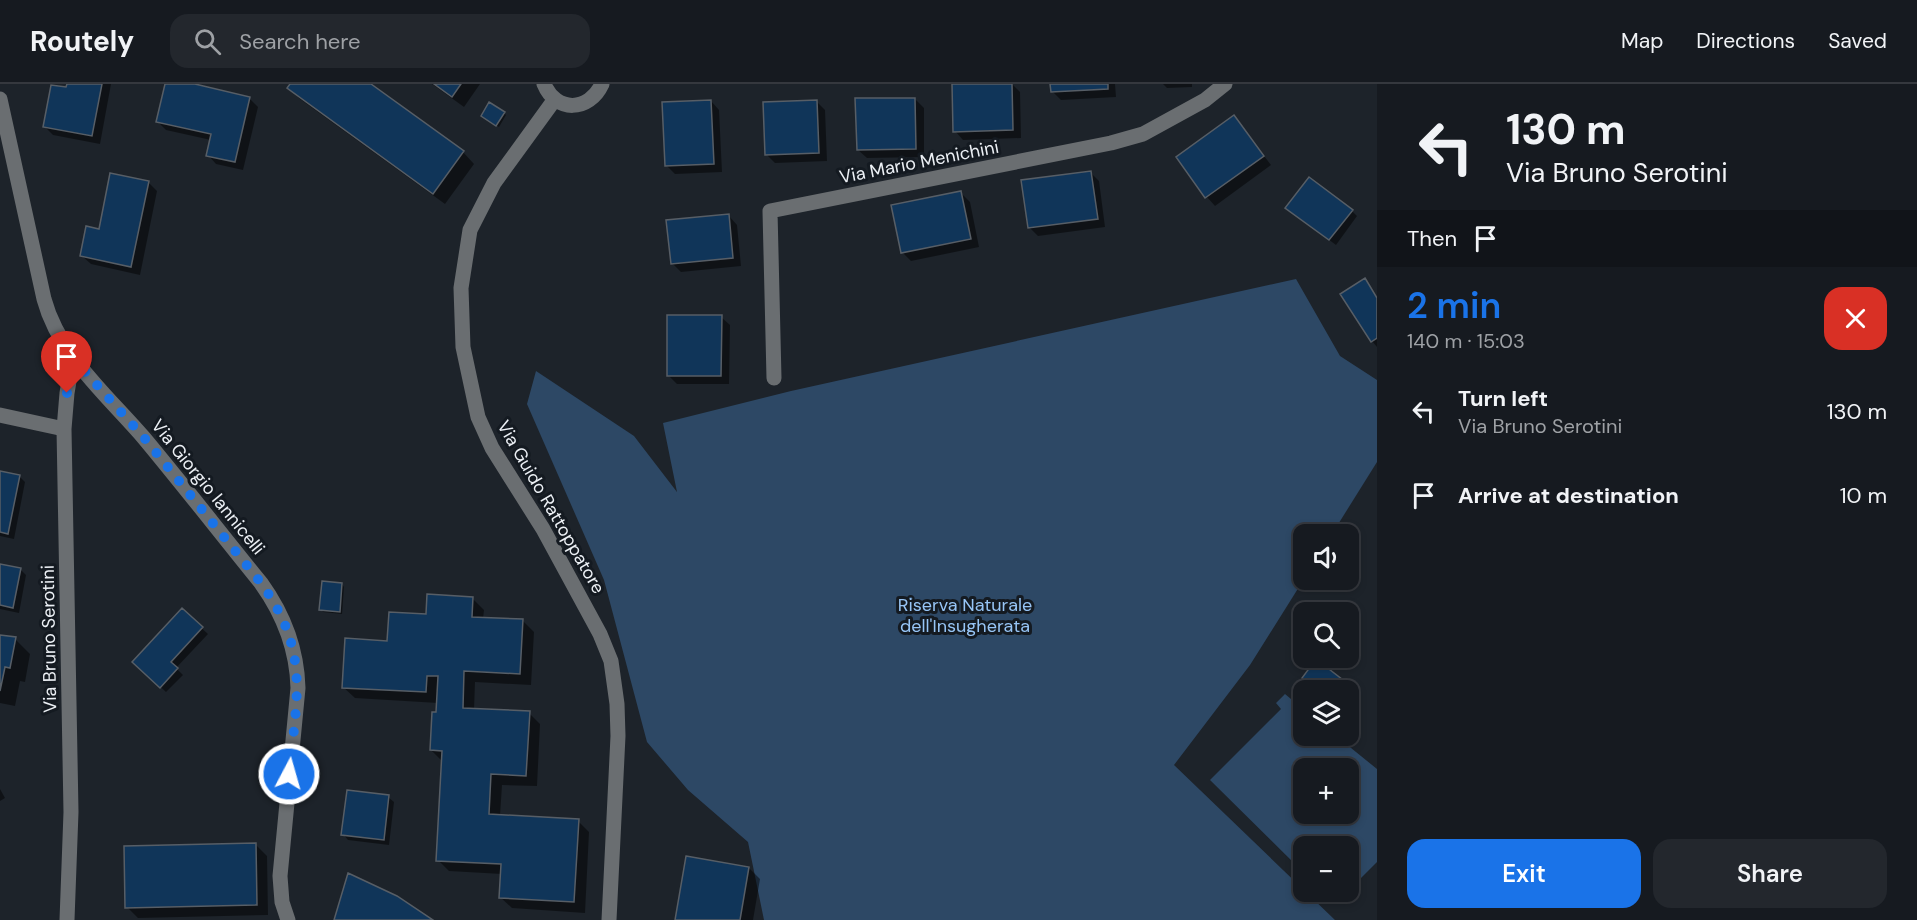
<!DOCTYPE html>
<meta charset="utf-8">
<style>
:root{--surface:#161a20;--page:#23272d;--text:#f1f3f6;--muted:#9ea1a5;--line:#35383e;--accent:#1a73e8}
body{margin:0;font-family:"DM Sans",sans-serif;background:var(--page);color:var(--text);height:100vh;display:flex;flex-direction:column;font-size:22px;white-space:nowrap}
*{box-sizing:border-box;margin:0}
p{font-size:20px;color:var(--muted)}
.icon{flex:none;width:33px;height:33px;fill:none;stroke:currentColor;stroke-width:2;stroke-linecap:round;stroke-linejoin:round}
.map{position:relative;flex:1;overflow:hidden}
.panel{display:flex;flex-direction:column;background:var(--surface);width:540px}
.panel>*{flex:none}
.hud{background:#161a20;color:var(--text);overflow:hidden}
.controls{position:absolute;left:1293px;top:440px;display:grid;gap:12px}
.controls a{display:grid;place-items:center;width:66px;height:66px;border-radius:12px;background:var(--surface);box-shadow:0 3px 9px #0003,0 0 0 2px var(--line);font-size:30px}
.pin{position:absolute;display:grid;place-items:center;width:51px;height:51px;color:#fff;margin:-62px -26px;border-radius:50% 50% 50% 0;rotate:-45deg;box-shadow:0 0 6px #0007}
.pin .icon{rotate:45deg}
.me{position:absolute;width:66px;margin:-33px;rotate:6deg;stroke-linejoin:round;filter:drop-shadow(0 0 4px #0008)}
.turn{display:flex;align-items:center;gap:21px;height:126px;padding:0 30px;font-size:27px}
.turn .icon{width:78px;height:78px;stroke-width:2.5}
.turn b{display:block;font-size:42px;line-height:51px}
.then{display:flex;align-items:center;height:57px;padding:0 30px;background:#0003;gap:12px;font-size:22px}
.round{display:grid;place-items:center;flex:none;width:63px;height:63px;border-radius:18px;background:var(--page)}
.headline{display:flex;align-items:center;justify-content:space-between;height:102px;padding:0 30px}
h1{font-size:36px;font-weight:600;line-height:45px;color:var(--accent)}
.action{display:flex;gap:12px;margin-top:auto;padding:12px 30px}
.action a{flex:1;height:69px;border-radius:18px;background:var(--accent);color:#fff;font-size:24px;font-weight:600;line-height:69px;text-align:center}
.action a+a{background:var(--page);color:var(--text)}
ul{padding:0;list-style:none}
li{display:flex;align-items:center;gap:18px;height:84px;padding:0 30px}
li div{flex:1}
li b{display:block;font-size:22px}
li em{font-style:normal}
header{display:flex;align-items:center;gap:36px;box-sizing:border-box;height:84px;padding:0 30px;background:var(--surface);border-bottom:2px solid var(--line)}
header strong{font-size:28px}
nav{display:flex;gap:33px;margin-inline-start:auto;font-size:21px}
.search{width:420px;height:54px;background:var(--page);display:flex;align-items:center;gap:15px;box-sizing:border-box;padding:0 21px;border-radius:18px;color:var(--muted);font-size:22px}
main{display:flex;flex:1;min-height:0}
.map>svg:first-child{display:block}
.green{fill:#2d4865;fill-rule:evenodd}
.shadow{fill:#0007}
.building{fill:#103559;stroke:#575e66;stroke-width:1.5}
.lines{fill:none;stroke-linecap:round;stroke-linejoin:round}
.street{stroke:#6a6e71;stroke-width:15}
.route{stroke:#1a73e8;stroke-width:10;stroke-dasharray:0 18}
.labels{text-anchor:middle;stroke-width:6;stroke-linejoin:round;paint-order:stroke}
.street-label{font-size:18px;fill:#ecf0f5;stroke:#141a21}
.park-label{font-size:18px;fill:#97c5f6;stroke:#141a21}
</style>
<header>
<strong>Routely</strong>
<div class="search"><svg class="icon" aria-label="search" viewBox="0 0 24 24"><circle cx="10" cy="10" r="6"/><path d="M15 15l6 6"/></svg>Search here</div>
<nav><a>Map</a><a>Directions</a><a>Saved</a></nav>
</header>
<main>
<div class="map">
<svg width="1377" height="836" viewBox="0 0 1377 836">
<rect width="100%" height="100%" fill="#1d232a"/>
<path class="green" d="M1296,195L1340,272L1377,296V378L1332,450H1304V495L1250,581L1174,681L1335,836H764L748,758L688,706L647,658L604,496L527,320L536,287L634,352L677,408L663,339L791,307Z
M1285,610L1303,625L1304,651H1335L1377,685V778L1348,807V762H1304L1303,788L1210,696L1281,625L1276,619ZM1304,684H1348V729H1304Z"/>
<path class="shadow" d="M68,0H111L100,60L53,51L45,43L68,5Z
M166,0H188L249,14L258,23L243,86L216,80L208,71L211,56L166,46L158,38Z
M291,0H368L463,68L474,80L445,120L300,15L289,4Z
M432,0H480L464,23Z
M973,0H1012L1020,8L1021,54L963,56L955,47Z
M1052,0H1115L1116,13L1061,16L1052,7Z
M1163,0H1192V3L1167,4Z
M915,15L924,24V73L867,74L858,66Z
M711,17L719,26L722,88L675,90L666,81Z
M817,18L825,26L827,77L775,79L766,70Z
M504,29L506,31L499,43L485,34Z
M1234,33L1271,81L1215,122L1207,113L1178,74Z
M1090,88L1099,97L1105,143L1038,152L1029,143Z
M148,98L157,107L140,191L91,180L82,172L100,146Z
M961,109L970,118L979,163L911,177L902,168Z
M1352,127L1357,132L1336,161L1293,129Z
M729,132L737,141L741,182L681,188L672,179Z
M1364,196L1377,213V263L1372,257Z
M721,233L730,241L729,300H677L668,291Z
M0,388L20,393L25,398L14,455L0,452Z
M0,482L20,485L26,491L19,529L0,525Z
M342,500L344,503L342,530L323,528L321,526Z
M472,514L484,526L483,535L523,537L534,548L531,601L475,598L474,626L529,629L540,640L537,702L502,701L500,732L578,737L589,748L585,829L512,824L500,813L502,790L449,787L438,776L443,678L431,666L438,619L355,614L343,603L389,558L428,532Z
M182,526L208,550L176,584L183,591L166,608L134,578Z
M0,552L15,555L30,570L25,598L20,597L15,622L0,619Z
M1316,577L1357,610L1348,621V606H1319Z
M0,705L5,714L0,717Z
M388,713L394,718L389,761L348,756L343,750Z
M255,760L267,772L268,831L138,834L127,823Z
M749,784L760,795L753,836H676Z"/>
<path class="building" d="M67,0H102L92,52L43,43L51,1L66,3Z
M165,0H195L250,13L235,78L206,72L211,50L156,38Z
M290,0H371L464,67L433,110L287,4Z
M434,0H461L452,13Z
M952,0H1012L1013,46L953,48Z
M1050,0H1108V5L1051,8Z
M855,14H915L916,65L857,66Z
M711,16L714,80L665,82L662,18Z
M817,16L819,69L765,71L763,18Z
M489,18L505,28L496,42L481,32Z
M1234,31L1264,72L1205,114L1176,73Z
M1091,87L1098,135L1028,144L1021,96Z
M110,89L149,97L131,183L80,172L86,142L99,145Z
M1309,93L1353,126L1329,156L1285,124Z
M961,107L971,155L901,169L891,121Z
M729,130L733,174L671,180L666,136Z
M1365,194L1377,214V254L1371,258L1340,210Z
M667,231H722L721,292H667Z
M0,387L20,391L8,450L0,448Z
M0,480L21,484L13,524L0,521Z
M322,497L342,499L340,528L319,526Z
M427,510L473,513L472,533L523,535L520,590L464,587L463,624L530,627L526,692L491,690L489,730L579,735L574,818L499,814L501,780L436,777L442,667L430,666L432,628H436L438,592H427L426,608L342,604L345,554L387,557L389,528L426,530Z
M182,524L203,543L171,578L178,584L160,604L132,578Z
M0,551L16,553L10,584L5,583L0,607Z
M1316,575L1352,603L1348,608V606H1318L1302,594Z
M347,706L389,711L384,756L341,751Z
M256,759L257,821L125,824L124,762Z
M686,772L749,783L740,836H675Z
M348,789L397,812L433,836H334Z"/>
<g class="lines">
<path class="street" d="M544,0C556,29 589,28 602,0
M0,15L44,215C59,271 107,311 144,354C184,402 222,451 261,499C284,531 297,564 298,604L280,792L282,818L288,836
M555,15L494,99L470,146L461,204L463,263L478,333L492,364L543,445L600,550L611,577L617,620L618,652L609,836
M774,294L770,127L1111,59L1143,50L1205,16L1225,0
M0,331L64,345
M67,836L71,728L64,345L67,309L73,274"/>
</g>
<g class="lines">
<path class="route" d="M67,309L73,274L146,356L261,499C310,567 297,612 289,690"/>
</g>
<g class="labels">
<g class="street-label">
<text transform="translate(919 78) rotate(-11)" y="6">Via Mario Menichini</text>
<text transform="translate(208 403) rotate(51)" y="6">Via Giorgio Iannicelli</text>
<text transform="translate(551 423) rotate(60)" y="6">Via Guido Rattoppatore</text>
<text transform="translate(49 555) rotate(-91)" y="6">Via Bruno Serotini</text>
</g>
<g class="park-label">
<text x="965" y="527">Riserva Naturale<tspan x="965" dy="21">dell'Insugherata</tspan></text>
</g>
</g>
</svg>
<div class="controls">
<a><svg class="icon" aria-label="sound" viewBox="0 0 24 24"><path d="M4 9h4l5-4v14l-5-4H4zM17 9q2 3 0 6"/></svg></a>
<a><svg class="icon" aria-label="search" viewBox="0 0 24 24"><circle cx="10" cy="10" r="6"/><path d="M15 15l6 6"/></svg></a>
<a><svg class="icon" aria-label="layers" viewBox="0 0 24 24"><path d="M12 4l9 5-9 5-9-5zM3 14l9 5 9-5"/></svg></a>
<a>+</a>
<a>−</a>
</div>
<div class="pin" style="left:67px;top:309px;background:#d93025"><svg class="icon" aria-label="arrive" viewBox="0 0 24 24"><path d="M6 21V4h12l-3 4 3 4H6"/></svg></div>
<svg class="me" style="left:289px;top:690px" viewBox="-20 -20 40 40"><circle r="17" fill="#1a73e8" stroke="#fff" stroke-width="3"/><path d="M0-11L8 9 0 5-8 9z" fill="#fff"/></svg>
</div>
<section class="panel">
<div class="hud">
<div class="turn"><svg class="icon" aria-label="left" viewBox="0 0 24 24"><path d="M17 20v-9H6M10 6l-5 5 5 5"/></svg><div><b>130 m</b>Via Bruno Serotini</div></div>
<div class="then">Then<svg class="icon" aria-label="arrive" viewBox="0 0 24 24"><path d="M6 21V4h12l-3 4 3 4H6"/></svg></div>
</div>
<div class="headline"><div><h1>2 min</h1><p>140 m · 15:03</p></div><a class="round" style="background:#d93025;color:#fff"><svg class="icon" aria-label="close" viewBox="0 0 24 24"><path d="M6 6l12 12M18 6L6 18"/></svg></a></div>
<ul>
<li><svg class="icon" aria-label="left" viewBox="0 0 24 24"><path d="M17 20v-9H6M10 6l-5 5 5 5"/></svg><div><b>Turn left</b><p>Via Bruno Serotini</p></div><em>130 m</em></li>
<li><svg class="icon" aria-label="arrive" viewBox="0 0 24 24"><path d="M6 21V4h12l-3 4 3 4H6"/></svg><div><b>Arrive at destination</b></div><em>10 m</em></li>
</ul>
<div class="action"><a>Exit</a><a>Share</a></div>
</section>
</main>
